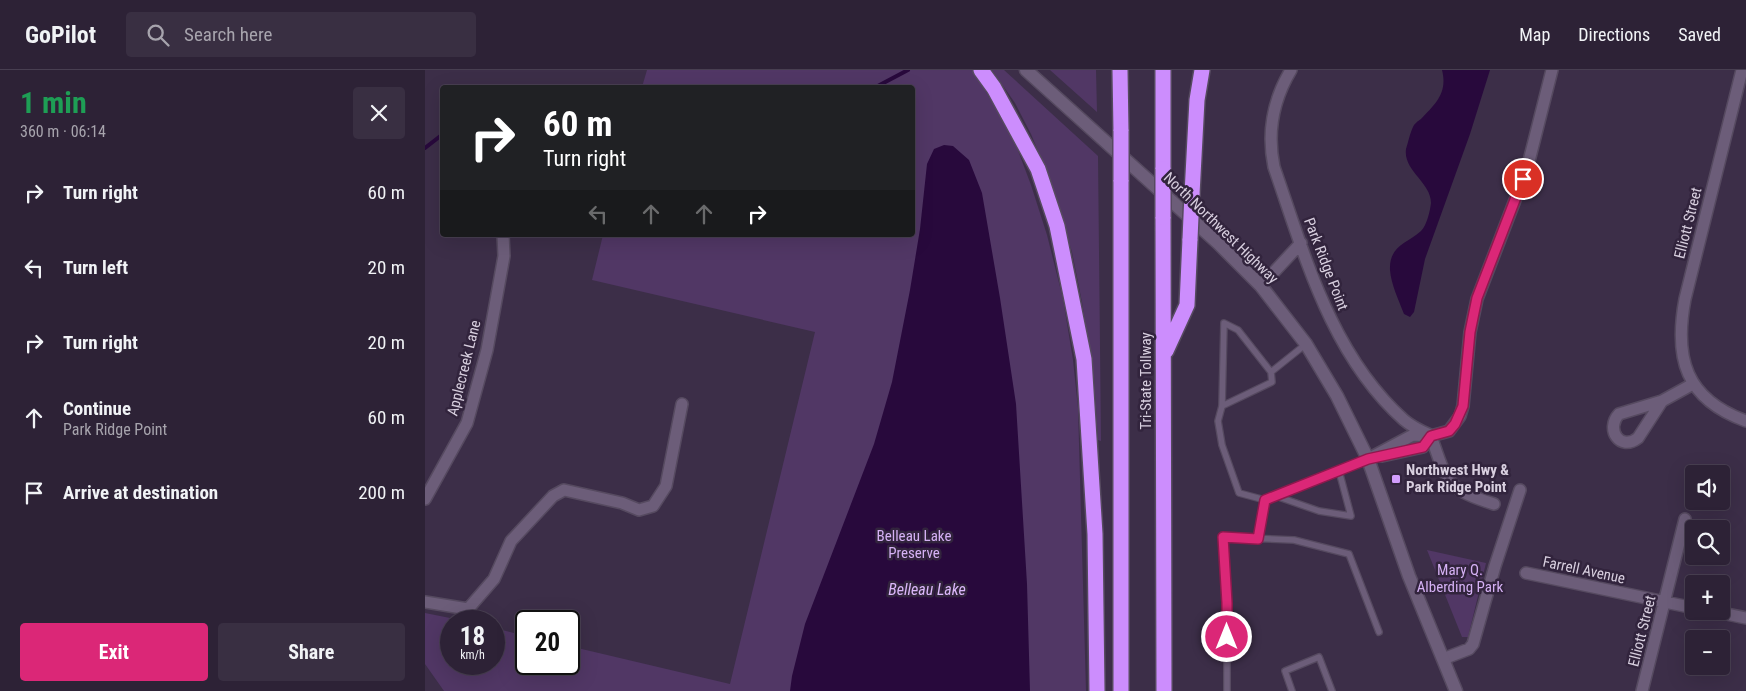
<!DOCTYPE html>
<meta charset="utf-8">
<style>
:root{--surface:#2d2236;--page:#392f42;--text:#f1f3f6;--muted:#a7a4ad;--line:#483f51;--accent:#db2777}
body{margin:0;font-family:"Roboto Condensed",sans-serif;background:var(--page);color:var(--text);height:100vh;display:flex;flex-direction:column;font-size:19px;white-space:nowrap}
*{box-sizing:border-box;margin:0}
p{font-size:16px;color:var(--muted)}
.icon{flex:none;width:28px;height:28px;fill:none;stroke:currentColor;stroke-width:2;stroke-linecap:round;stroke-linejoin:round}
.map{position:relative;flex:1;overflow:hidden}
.details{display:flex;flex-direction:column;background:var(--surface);width:425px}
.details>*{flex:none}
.banner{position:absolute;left:15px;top:15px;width:475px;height:152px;border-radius:5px;box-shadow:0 5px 20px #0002,0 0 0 1px var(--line);background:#202124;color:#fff;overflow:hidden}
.buttons{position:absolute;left:1260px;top:395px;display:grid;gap:10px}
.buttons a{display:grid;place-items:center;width:45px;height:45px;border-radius:5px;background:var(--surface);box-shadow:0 5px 20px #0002,0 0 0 1px var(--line);font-size:25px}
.speed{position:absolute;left:15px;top:540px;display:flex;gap:10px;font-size:25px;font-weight:700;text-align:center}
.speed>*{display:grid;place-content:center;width:65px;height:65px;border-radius:50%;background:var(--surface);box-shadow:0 5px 20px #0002,0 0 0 1px var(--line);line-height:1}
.speed small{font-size:12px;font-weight:400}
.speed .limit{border:2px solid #111;border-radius:8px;background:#fff;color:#111}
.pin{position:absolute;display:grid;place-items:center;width:42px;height:42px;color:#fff;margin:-21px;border:2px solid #fff;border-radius:50%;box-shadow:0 1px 5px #0007}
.me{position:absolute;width:55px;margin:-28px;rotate:0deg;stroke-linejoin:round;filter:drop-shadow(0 0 4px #0008)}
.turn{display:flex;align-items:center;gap:18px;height:105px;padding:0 20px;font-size:22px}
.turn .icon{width:65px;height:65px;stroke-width:2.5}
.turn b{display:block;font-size:35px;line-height:42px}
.lanes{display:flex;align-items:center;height:48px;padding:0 20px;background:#0003;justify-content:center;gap:25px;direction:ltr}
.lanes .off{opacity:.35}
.round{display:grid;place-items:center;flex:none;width:52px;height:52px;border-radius:5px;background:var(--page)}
.headline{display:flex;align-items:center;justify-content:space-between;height:85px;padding:0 20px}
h1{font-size:30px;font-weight:700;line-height:38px;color:#1e9e55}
.primary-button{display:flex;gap:10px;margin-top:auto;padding:10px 20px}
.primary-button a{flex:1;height:58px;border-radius:5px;background:var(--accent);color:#fff;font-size:20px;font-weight:700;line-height:58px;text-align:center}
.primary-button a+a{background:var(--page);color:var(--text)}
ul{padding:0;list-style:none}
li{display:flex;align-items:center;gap:15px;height:75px;padding:0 20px}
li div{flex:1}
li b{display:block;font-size:19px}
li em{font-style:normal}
header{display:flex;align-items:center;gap:30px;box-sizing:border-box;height:70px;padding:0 25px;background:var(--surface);border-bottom:1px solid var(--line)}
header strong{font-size:24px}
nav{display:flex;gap:28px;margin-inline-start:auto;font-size:18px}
.search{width:350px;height:45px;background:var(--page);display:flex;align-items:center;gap:12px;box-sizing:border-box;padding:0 18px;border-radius:5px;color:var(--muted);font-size:19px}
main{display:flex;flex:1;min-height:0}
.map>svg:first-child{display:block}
.green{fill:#513765}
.water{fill:#28093c}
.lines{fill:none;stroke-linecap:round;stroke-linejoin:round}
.stream{stroke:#28093c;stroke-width:4}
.lane-casing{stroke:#564a60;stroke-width:8}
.street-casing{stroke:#564a60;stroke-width:14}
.secondary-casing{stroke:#564a60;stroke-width:15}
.highway-casing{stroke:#564a60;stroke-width:18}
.lane{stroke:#6c5d79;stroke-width:5.5}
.street{stroke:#6c5d79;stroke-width:11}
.secondary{stroke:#6c5d79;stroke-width:12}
.highway{stroke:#cc8dfd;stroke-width:15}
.highway-bridge-casing{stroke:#564a60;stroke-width:18;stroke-linecap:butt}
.highway-bridge{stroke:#cc8dfd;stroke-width:15}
.route-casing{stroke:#8e194d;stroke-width:12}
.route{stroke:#db2777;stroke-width:9}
.poi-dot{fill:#d29dfd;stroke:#32243d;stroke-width:2}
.labels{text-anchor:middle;stroke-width:5;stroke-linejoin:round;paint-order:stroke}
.street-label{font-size:15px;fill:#d8cfdf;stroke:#32243d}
.poi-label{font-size:15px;font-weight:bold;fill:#d8cfdf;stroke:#32243d;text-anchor:start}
.park-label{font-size:15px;fill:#d5b1f4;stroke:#32243d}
.water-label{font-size:16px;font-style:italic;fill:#dbb7fa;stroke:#32243d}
</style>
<header>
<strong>GoPilot</strong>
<div class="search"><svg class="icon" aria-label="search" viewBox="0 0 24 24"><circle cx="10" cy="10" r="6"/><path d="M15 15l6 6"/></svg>Search here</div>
<nav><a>Map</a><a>Directions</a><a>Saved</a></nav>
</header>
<main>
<section class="details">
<div class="headline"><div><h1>1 min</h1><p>360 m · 06:14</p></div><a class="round"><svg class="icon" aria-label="close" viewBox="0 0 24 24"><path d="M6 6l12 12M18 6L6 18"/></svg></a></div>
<ul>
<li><svg class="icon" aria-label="right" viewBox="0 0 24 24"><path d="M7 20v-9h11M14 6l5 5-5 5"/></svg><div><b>Turn right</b></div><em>60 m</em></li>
<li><svg class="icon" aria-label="left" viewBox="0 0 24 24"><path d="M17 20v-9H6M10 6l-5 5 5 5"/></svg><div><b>Turn left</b></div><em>20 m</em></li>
<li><svg class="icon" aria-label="right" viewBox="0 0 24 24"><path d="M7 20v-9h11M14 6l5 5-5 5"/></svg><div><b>Turn right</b></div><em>20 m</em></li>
<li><svg class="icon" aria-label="ahead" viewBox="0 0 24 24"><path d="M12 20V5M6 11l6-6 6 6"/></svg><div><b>Continue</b><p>Park Ridge Point</p></div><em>60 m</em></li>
<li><svg class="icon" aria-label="arrive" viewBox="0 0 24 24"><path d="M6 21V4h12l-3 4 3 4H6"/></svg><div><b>Arrive at destination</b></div><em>200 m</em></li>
</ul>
<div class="primary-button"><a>Exit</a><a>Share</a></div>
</section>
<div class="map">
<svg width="1321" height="621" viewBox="0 0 1321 621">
<rect width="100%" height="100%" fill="#3c2e48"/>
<path class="green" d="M222,0H548L589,70L606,115L622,165L638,229L648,290L653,338L661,621H19L0,594V543L40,551H26V594H69V558L101,566V594H144V576L305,614L390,262L167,210L178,165H488V18L217,17Z
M567,0H579L673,86L676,371L673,370L669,307L657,232L647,182L625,110L606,64L590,33Z
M625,0H671L672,42Z
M1002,480L1061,493L1043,567H1037Z"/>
<path class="water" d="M1017,0H1065L1045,64L1000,189L989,242L985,247L979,244C974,231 966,214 965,200C964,176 981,174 996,161C1002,155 1005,141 1006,133C1006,112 978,101 981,79C983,73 985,63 988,57C989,54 993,51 996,49C1010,34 1023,23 1017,0Z
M519,75L528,76L544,90L557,123L575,228L591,334L602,514L605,621H365L367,606L380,554L449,374L467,312L485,220L495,159L502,94L509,79Z"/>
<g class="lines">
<path class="stream" d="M449,18L483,0
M0,78L18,64"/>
<defs>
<path id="lane" d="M797,336L847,312L846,302
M851,426L894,441L926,446L914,401
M840,430L943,389
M833,469L840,430L814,423L797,375L793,351L797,336L799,253L813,260L846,302L881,274
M802,621V533L798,467L869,470L924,484L954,562
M867,621L860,601L894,587L907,621"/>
<path id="street" d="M866,0C848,30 842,63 849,97C880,186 906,285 979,350C986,356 996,361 1005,365
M1317,0L1260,229C1249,288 1260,329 1321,351
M836,216L876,173
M1237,331L1213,368C1195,382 1180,359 1194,344L1237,331L1268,314
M1006,366C1022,412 1021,419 1069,434
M957,386L998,377L1006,366
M943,389L988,365L1006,366L1024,361L1035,346L1038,336L1045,262L1052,229L1102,99L1127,0
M0,429L42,353L62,280L79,186L78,165
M1101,503L1269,538
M0,532L43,539L69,509L86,471L128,426L139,420L197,433L214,440L228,436L241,416L257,334
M1287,541L1321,548
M1018,589L1044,579L1048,574L1070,496L1095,420
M1217,621L1260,449"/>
<path id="secondary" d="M601,0L793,173L836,216L881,274L912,326L943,389L984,506L1031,621"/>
<path id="highway" d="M556,0L569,18L613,99L632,156L659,289L670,464L672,621
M695,0L696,61
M738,0V99
M767,124L772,30L777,0
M738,147L739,621
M741,281L762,235L765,169
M696,621V110"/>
</defs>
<use href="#lane" class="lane-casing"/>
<use href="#street" class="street-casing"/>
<use href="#secondary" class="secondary-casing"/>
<use href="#highway" class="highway-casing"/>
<use href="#lane" class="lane"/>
<use href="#street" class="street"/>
<use href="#secondary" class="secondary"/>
<use href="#highway" class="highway"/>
<defs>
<path id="highway-bridge" d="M696,61V110
M738,147V99
M765,169L767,124"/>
</defs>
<use href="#highway-bridge" class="highway-bridge-casing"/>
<use href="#highway-bridge" class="highway-bridge"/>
</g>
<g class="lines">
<defs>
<path id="route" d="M802,567V533L798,467L833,469L840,430L943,389L998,377L1006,366L1024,361L1030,354L1038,336L1045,262L1052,228L1098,109"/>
</defs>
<use href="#route" class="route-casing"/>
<use href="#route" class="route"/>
</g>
<rect class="poi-dot" x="966" y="404" width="10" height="10" rx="2.5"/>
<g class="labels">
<g class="street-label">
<text transform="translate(1263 153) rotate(-76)" y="5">Elliott Street</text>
<text transform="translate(796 158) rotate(44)" y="5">North Northwest Highway</text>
<text transform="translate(901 194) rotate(69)" y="5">Park Ridge Point</text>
<text transform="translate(39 298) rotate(-76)" y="5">Applecreek Lane</text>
<text transform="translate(721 311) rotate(-90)" y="5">Tri-State Tollway</text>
<text transform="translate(1159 500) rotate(12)" y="5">Farrell Avenue</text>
<text transform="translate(1217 561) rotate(-76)" y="5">Elliott Street</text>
</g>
<g class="poi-label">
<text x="981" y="405">Northwest Hwy &amp;<tspan x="981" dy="17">Park Ridge Point</tspan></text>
</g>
<g class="park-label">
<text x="489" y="471">Belleau Lake<tspan x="489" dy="17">Preserve</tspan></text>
<text x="1035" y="505">Mary Q.<tspan x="1035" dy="17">Alberding Park</tspan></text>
</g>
<g class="water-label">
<text x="502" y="525">Belleau Lake</text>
</g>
</g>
</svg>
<div class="buttons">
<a><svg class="icon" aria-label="sound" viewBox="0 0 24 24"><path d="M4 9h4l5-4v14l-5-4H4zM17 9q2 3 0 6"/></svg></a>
<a><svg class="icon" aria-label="search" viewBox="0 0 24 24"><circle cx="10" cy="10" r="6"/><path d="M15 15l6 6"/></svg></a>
<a>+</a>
<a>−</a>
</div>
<div class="speed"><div>18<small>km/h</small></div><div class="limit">20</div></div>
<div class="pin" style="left:1098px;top:109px;background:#d93025"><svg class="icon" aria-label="arrive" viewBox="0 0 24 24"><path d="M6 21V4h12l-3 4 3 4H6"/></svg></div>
<svg class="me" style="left:802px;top:567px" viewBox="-20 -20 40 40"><circle r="17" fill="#db2777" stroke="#fff" stroke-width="3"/><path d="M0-11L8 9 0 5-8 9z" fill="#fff"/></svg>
<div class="banner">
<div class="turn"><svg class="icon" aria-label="right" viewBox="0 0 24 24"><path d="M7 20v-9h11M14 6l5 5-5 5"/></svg><div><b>60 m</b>Turn right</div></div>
<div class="lanes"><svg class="icon off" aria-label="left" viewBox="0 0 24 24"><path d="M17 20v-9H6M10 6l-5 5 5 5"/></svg><svg class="icon off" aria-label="ahead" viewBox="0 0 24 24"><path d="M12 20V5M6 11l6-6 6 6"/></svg><svg class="icon off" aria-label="ahead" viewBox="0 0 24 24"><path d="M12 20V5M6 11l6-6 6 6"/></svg><svg class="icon" aria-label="right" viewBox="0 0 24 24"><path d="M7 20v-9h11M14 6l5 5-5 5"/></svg></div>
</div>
</div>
</main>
